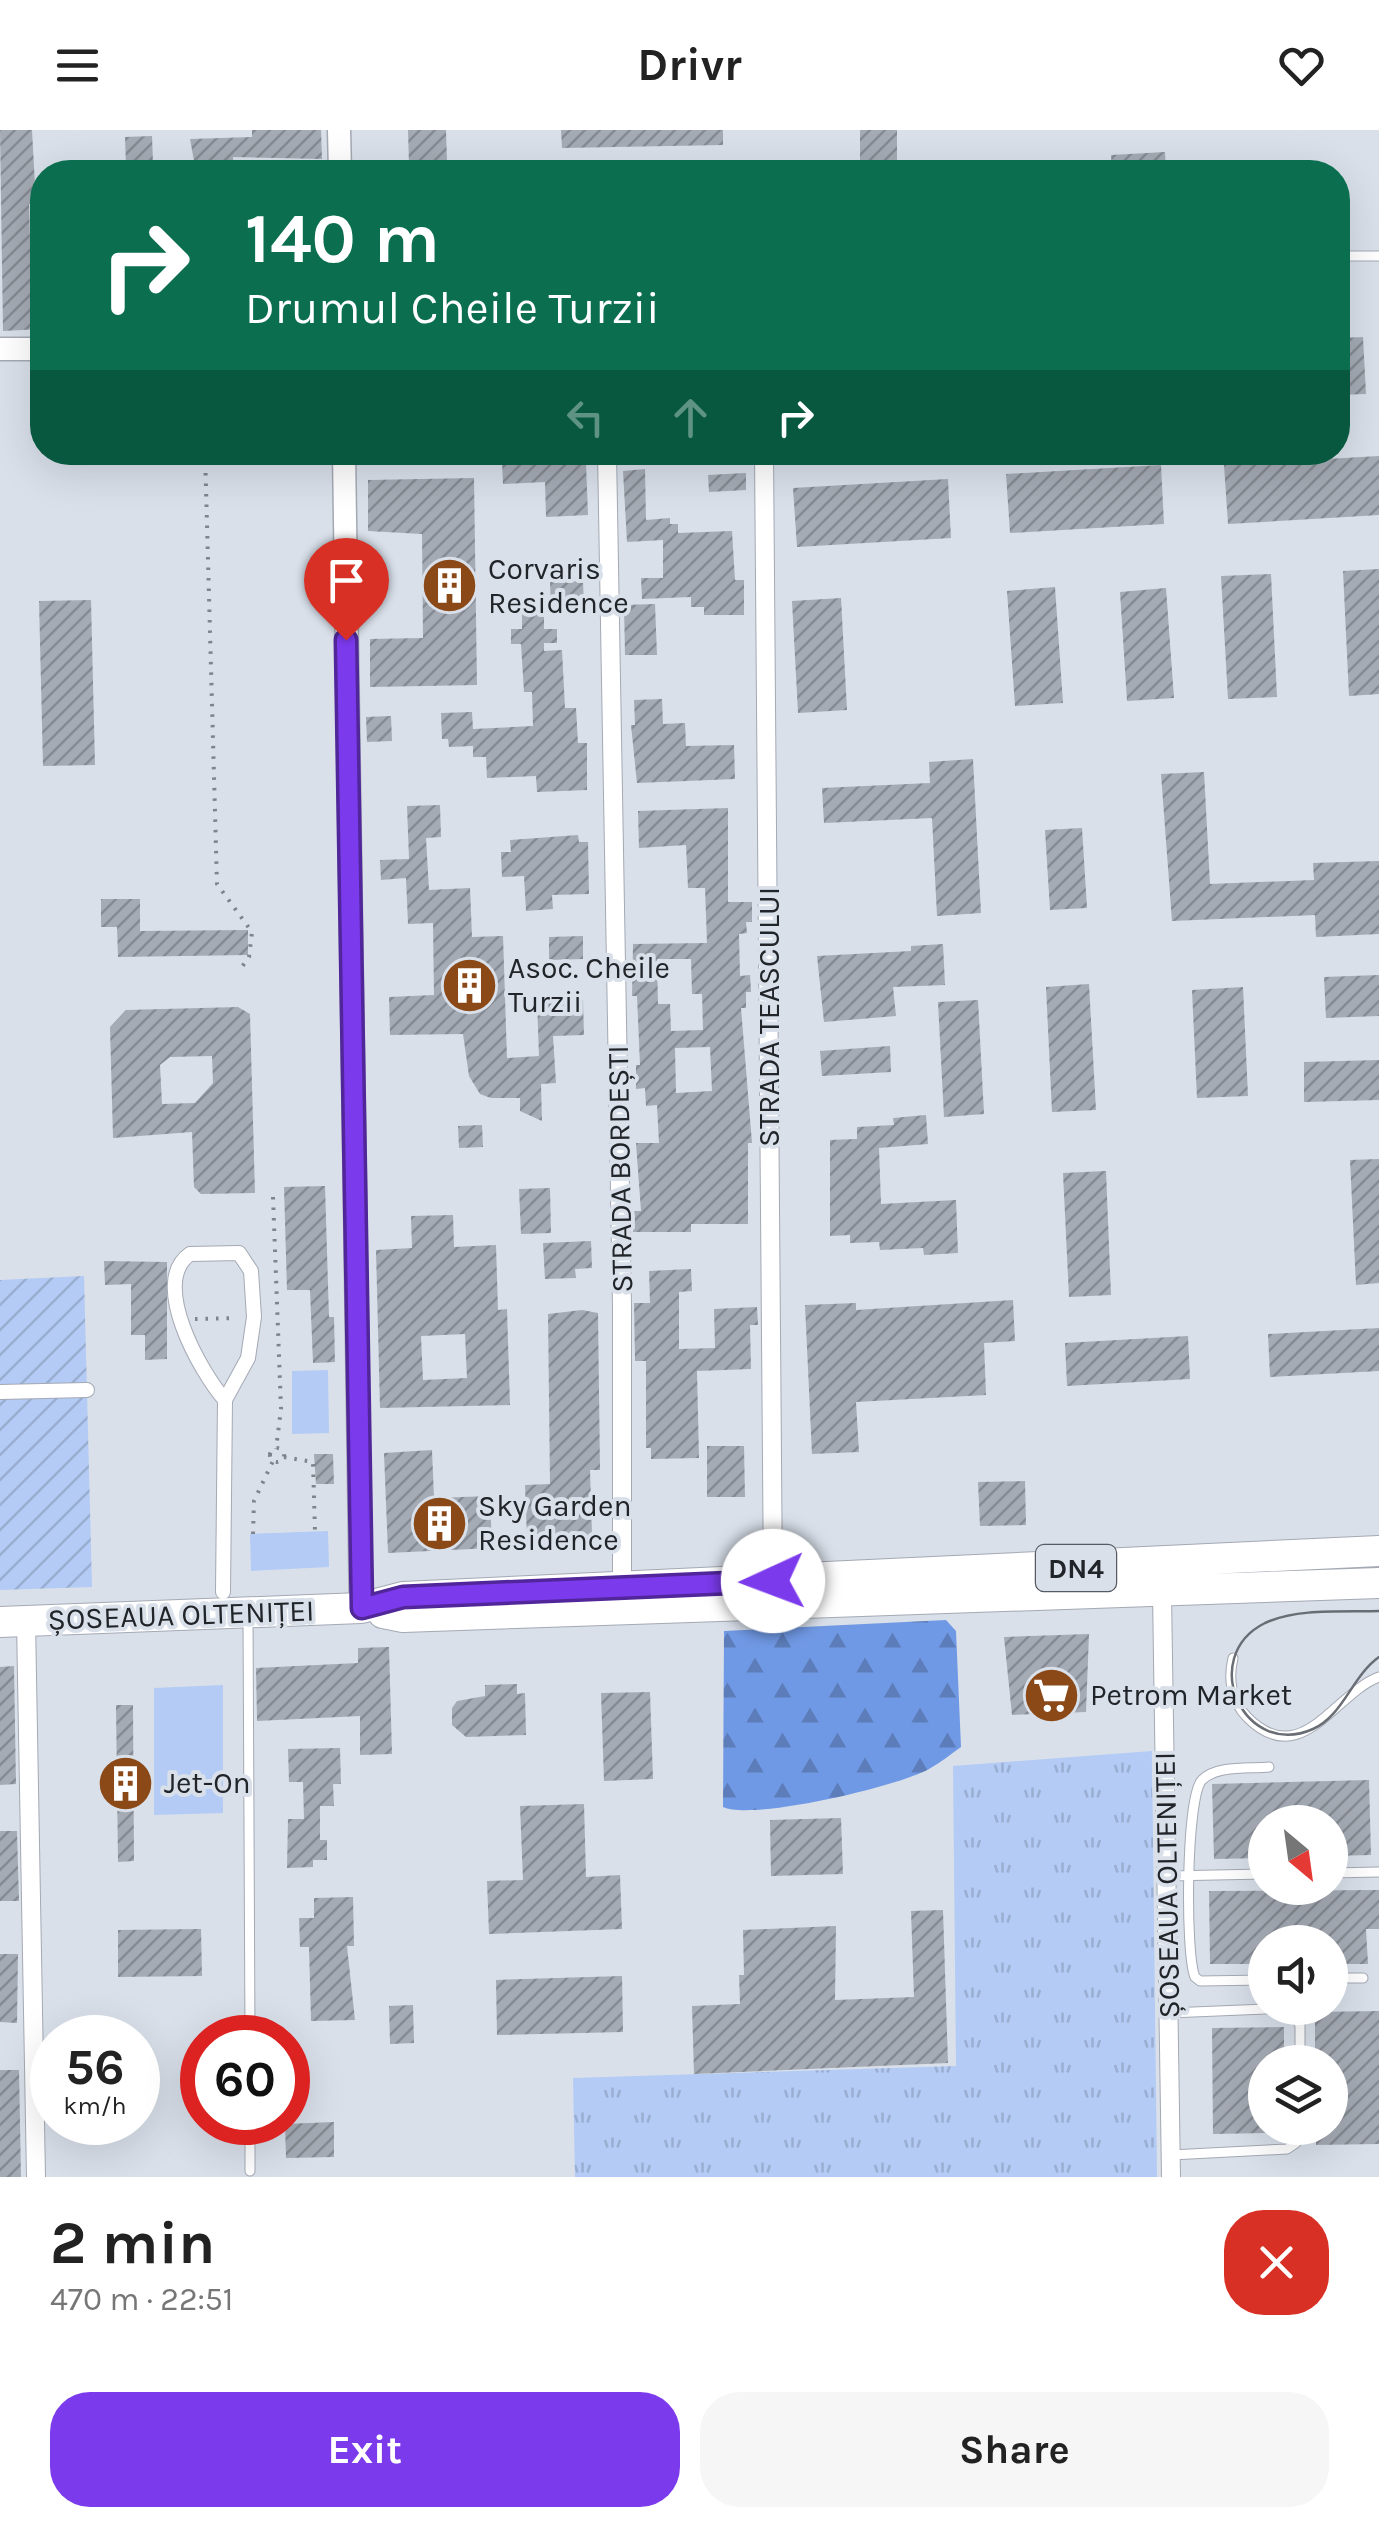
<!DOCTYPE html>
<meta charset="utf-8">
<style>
:root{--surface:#fff;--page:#f6f6f6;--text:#222;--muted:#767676;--accent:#7c3aed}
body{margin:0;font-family:Karla,sans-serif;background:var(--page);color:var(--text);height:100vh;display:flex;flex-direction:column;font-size:38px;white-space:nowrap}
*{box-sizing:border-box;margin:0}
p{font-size:32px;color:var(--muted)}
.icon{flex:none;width:55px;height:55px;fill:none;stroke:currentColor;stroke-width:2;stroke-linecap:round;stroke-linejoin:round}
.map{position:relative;height:2047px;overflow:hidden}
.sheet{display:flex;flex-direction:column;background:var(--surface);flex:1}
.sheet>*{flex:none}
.top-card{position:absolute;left:30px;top:30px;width:1320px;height:305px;border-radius:40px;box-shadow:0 10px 40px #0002;background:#0b6e4f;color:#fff;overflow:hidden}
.needle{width:65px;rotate:151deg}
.fabs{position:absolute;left:1248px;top:1675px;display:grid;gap:20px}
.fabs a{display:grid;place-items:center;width:100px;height:100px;border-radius:50%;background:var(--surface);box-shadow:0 10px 40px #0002;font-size:50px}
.speed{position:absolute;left:30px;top:1885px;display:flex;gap:20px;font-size:50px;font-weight:700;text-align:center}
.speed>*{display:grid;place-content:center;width:130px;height:130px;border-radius:50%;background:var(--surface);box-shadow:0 10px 40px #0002;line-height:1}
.speed small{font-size:25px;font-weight:400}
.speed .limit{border:15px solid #d22;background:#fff;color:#111}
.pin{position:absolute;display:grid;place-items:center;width:85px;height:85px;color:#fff;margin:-102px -42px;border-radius:50% 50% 50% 0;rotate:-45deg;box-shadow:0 0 10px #0007}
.pin .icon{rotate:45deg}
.me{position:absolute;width:110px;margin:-55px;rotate:268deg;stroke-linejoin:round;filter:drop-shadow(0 0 8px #0008)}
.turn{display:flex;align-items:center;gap:35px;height:210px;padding:0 50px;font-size:45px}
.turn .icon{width:130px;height:130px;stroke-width:2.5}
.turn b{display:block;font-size:70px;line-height:85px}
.lanes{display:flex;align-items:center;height:95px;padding:0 50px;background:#0003;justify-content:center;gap:50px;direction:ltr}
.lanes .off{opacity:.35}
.round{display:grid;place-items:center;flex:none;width:105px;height:105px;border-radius:40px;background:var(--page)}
.head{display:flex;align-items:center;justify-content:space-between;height:170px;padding:0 50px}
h1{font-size:60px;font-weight:700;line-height:75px}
.cta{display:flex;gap:20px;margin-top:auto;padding:20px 50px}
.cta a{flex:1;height:115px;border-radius:40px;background:var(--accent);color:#fff;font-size:40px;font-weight:700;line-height:115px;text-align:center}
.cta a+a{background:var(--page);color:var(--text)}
header{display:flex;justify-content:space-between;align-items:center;height:130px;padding:0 50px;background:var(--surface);font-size:45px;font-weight:700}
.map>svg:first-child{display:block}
.grass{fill:url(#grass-tufts)}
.forest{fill:url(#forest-firs)}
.park{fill:#b3cbf5}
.garden{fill:url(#garden-furrows)}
.building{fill:url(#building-hatch);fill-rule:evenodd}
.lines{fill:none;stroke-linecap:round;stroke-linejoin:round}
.service-casing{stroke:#a4a9b4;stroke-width:11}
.pedestrian-casing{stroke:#a4a9b4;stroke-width:16}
.minor-casing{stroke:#a4a9b4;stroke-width:20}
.tertiary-casing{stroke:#a4a9b4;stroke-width:25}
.primary-casing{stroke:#a4a9b4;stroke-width:32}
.path{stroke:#7f848b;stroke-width:4;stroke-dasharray:2.5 8;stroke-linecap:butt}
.service{stroke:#fff;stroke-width:9}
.pedestrian{stroke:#fff;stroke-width:14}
.minor{stroke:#fff;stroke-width:18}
.tertiary{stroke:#fff;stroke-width:22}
.primary{stroke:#fff;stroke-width:30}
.tram{stroke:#696d74;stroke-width:2.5}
.route-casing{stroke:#51269a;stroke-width:25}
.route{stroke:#7c3aed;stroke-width:18}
.labels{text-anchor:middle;stroke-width:8;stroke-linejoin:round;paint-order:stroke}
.shield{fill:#d9e0ea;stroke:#585c62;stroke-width:2.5}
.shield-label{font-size:28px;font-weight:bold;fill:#212428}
.poi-label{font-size:30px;fill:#212428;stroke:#d9e0ea;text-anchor:start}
.street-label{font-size:30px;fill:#212428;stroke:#d9e0ea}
</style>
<header><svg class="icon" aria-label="menu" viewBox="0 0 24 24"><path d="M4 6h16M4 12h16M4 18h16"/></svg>Drivr<svg class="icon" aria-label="heart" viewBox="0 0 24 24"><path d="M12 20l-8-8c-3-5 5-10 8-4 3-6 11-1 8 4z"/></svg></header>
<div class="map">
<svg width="1379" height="2047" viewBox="0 0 1379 2047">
<defs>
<pattern id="grass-tufts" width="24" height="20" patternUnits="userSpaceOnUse" patternTransform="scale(2.5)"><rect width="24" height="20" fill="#b3cbf5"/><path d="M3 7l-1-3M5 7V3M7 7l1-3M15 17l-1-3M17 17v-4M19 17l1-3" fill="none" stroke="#9aaed2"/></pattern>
<pattern id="forest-firs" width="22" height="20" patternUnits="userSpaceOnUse" patternTransform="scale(2.5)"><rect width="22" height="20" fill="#7099e5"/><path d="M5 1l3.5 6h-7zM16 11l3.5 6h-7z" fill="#5c7dba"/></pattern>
<pattern id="garden-furrows" width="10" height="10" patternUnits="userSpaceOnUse" patternTransform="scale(2.5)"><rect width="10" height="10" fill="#b3cbf5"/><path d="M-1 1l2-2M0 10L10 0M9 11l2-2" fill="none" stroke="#9aaed2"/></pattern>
<pattern id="building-hatch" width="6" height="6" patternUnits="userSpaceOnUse" patternTransform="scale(2.5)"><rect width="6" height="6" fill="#a5abb5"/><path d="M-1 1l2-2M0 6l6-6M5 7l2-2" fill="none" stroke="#868b93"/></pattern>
</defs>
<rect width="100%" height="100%" fill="#d9e0ea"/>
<path class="grass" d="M1152,1621L1157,2047H575L573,1948L956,1936L953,1636Z"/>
<path class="forest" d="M946,1490L956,1501L961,1617C951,1624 940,1633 929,1639C899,1656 753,1691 723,1677L724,1501Z"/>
<path class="park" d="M328,1240L329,1303L292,1304V1241Z
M328,1401L329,1437L251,1441L250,1404Z
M223,1555V1683L154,1685V1558Z"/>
<path class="garden" d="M84,1146L92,1457L0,1460V1150Z"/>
<path class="building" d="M0,0H32L36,74H29L31,145L34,178H42V199L3,201Z
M252,0H321L322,29L233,27L234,42H196L190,9L252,7Z
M408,0H446L447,32L409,34Z
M561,0H723V15L562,18Z
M860,0H897V42H860Z
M152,6L153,33L126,35L125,7Z
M1165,22L1166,42H1112L1111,25Z
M1363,207L1366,264L1338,265V208Z
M1379,326V385L1228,394L1224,335Z
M559,329V334L586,333L588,385L546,387L545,352L503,354L502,331Z
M1161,335L1164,394L1010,403L1006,344Z
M645,339L646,390L670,388V394H678V403L732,401L735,450H744V485H704V477H691V467L642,469L641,448H663V410L627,412L623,341Z
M746,343V360L709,362L708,345Z
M474,348L477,555L370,557V509L423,508L422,404L368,401V350Z
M948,349L951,408L797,417L793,358Z
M1379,439V564L1349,566L1343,441Z
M1271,444L1277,567L1228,569L1221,446Z
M583,451L584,477L551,478L550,452Z
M1055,457L1063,573L1015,576L1007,461Z
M1166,458L1174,568L1127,571L1120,462Z
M841,468L847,580L798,583L792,471Z
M91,470L95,635L43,636L39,471Z
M655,474L657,525H625L624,475Z
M522,481H544V499H557V513H544V521L562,520L565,578H576L578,613H587V660L537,662L536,646L487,648L486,627H473V616L449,617L448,609H442L441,583L472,582L473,599L533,596L532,562H524L521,514H511V499H522Z
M662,569L663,594L685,593L686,616L734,615L735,649L637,653L631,595H635L634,570Z
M391,586L392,611L367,612L366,587Z
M973,629L981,783L937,786L932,688L824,693L822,658L930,653L929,632Z
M1204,642L1210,754L1314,750L1313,733L1379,731V804L1316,807L1315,785L1172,791L1161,644Z
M440,675L441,707L426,708L429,760L470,758L472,807L503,806L507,928L539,926L537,871L583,870L584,905L553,906L556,953L541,954L542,991L520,981V968H491L480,964L469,946L463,904L390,905L389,867L434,865L433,793L408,794L406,748L381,750L380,730L409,729L407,676Z
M728,678V772H752V792H746L747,803L739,804L740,846L750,845L751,862H746V878H741L752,1013H748V1094H691V1102H633V1081H641L636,1013H659L657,975L646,976L645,958L636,959V935H640L637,866H632L633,814L707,813L705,758H688L686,715L639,718L638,681ZM657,829H691L692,864H702L703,900L671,901L670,874H658ZM710,917L712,961L676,963L675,918Z
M1082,698L1087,778L1050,780L1045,700Z
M578,705L579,712H588L589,764L552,765L553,779L526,781L524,746L502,747L501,722H511L510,710Z
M101,769H140V801L248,800V825L118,827L117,797H101Z
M583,806V829L549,830V807Z
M943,814L945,855L893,857L896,886L824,892L817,826L911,821V816Z
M1379,845V886L1326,888L1324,847Z
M1089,854L1096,980L1052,982L1046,857Z
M1243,857L1248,966L1197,968L1192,860Z
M978,870L984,984L944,987L938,872Z
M238,877L250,884L255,1063L201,1064L194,1057L192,1002L113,1008L110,897L126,880ZM212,926L213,953L195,973L162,974L160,935L170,927Z
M890,916L891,942L822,946L820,921Z
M1379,930V970L1304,972V932Z
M926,985L928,1014L879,1018L881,1074L956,1070L958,1123L924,1125L923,1118L880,1120L879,1112L850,1113V1105L830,1106V1010L857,1009V997L894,995L893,988Z
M482,995L483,1017L459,1018L458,996Z
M1379,1029V1153L1356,1155L1350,1030Z
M1106,1041L1111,1165L1069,1167L1063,1043Z
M325,1056L329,1187H334L335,1232L313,1233L310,1160H287L284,1057Z
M550,1058L551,1103L521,1104L519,1059Z
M453,1085L454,1117L496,1115L498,1180L507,1179L510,1275L380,1278L376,1120L412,1118L411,1086ZM465,1204L467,1248L423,1250L421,1206Z
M591,1111L592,1138L575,1139L576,1148L545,1149L543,1113Z
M104,1131L167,1132V1229L145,1230V1205H131V1154L105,1155Z
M691,1139L692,1161L679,1162V1219L715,1218L714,1179L757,1177L758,1195H750L751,1239L697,1241L699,1328L651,1329V1318H646V1231H635L634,1173H650L649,1141Z
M1013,1170L1015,1211L984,1213L986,1265L856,1272L859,1322L812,1324L805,1175L856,1173V1180Z
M582,1180L598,1183L600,1340H590L592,1405L527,1408L525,1355L550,1354L548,1184Z
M1379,1198V1241L1270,1247L1268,1204Z
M1188,1206L1190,1249L1067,1256L1065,1213Z
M707,1316H744L745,1367H707Z
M432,1320L434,1368L490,1366L492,1418L388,1423L384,1323Z
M314,1324H333L334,1354H316Z
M1025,1351L1026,1395L980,1396L978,1352Z
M1089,1504L1086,1582L1012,1585L1004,1507Z
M389,1517L392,1624L360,1625V1586L257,1591L256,1538L358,1533V1518Z
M14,1536L16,1654L0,1655V1537Z
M517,1554V1564L525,1563L526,1605L466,1607L452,1595V1578L457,1571L485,1566V1555Z
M650,1562L653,1649L604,1651L601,1563Z
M116,1575H133L134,1731L118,1732Z
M340,1618L341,1654H333L334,1676H320V1710H327V1730H313V1737L287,1738L288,1689H304L303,1652H289L288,1619Z
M1369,1650L1371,1725L1330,1726V1692H1265V1728L1214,1729L1212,1654Z
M584,1674L586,1747L620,1745L622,1799L489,1804L487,1751L523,1750L520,1676Z
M841,1688L843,1744L771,1746L770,1690Z
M0,1701H17L19,1771H0Z
M1379,1760V1799H1366L1368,1834H1330V1812H1265V1834H1210L1209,1761Z
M353,1767L354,1816H347L355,1890L311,1891L309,1817H300L299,1788H314V1768Z
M943,1780L948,1933L694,1944L692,1876L740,1874L739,1845H744L743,1800L836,1796L835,1870L914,1867L911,1781Z
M201,1799L202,1846L118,1847V1800Z
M0,1824H18L17,1893L0,1892Z
M622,1846L623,1902L497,1905L496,1850Z
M413,1875L414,1913L390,1914L389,1876Z
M1379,1881V2014L1316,2015V1998H1330V1932H1315V1882Z
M1284,1897V1932H1265V2003L1213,2004L1212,1898Z
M0,1940H19L21,2047H0Z
M334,1992V2027L286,2028L285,1994Z"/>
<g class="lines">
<defs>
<path id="service" d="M1338,126H1379
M248,1485L250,1908
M1233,1528C1228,1549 1231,1571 1247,1587C1301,1642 1335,1563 1379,1547
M1330,1743L1379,1742
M1166,1746L1265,1744
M1330,1848H1363
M1265,1850L1200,1851L1195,1847C1185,1824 1186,1667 1202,1650C1217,1635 1249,1639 1269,1637
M1169,1883L1287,1878L1300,1895V1932
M250,1992V2041
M1171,2025L1287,2019L1296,2013L1301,1998"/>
<path id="pedestrian" d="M0,1262L87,1260
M223,1462L225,1270L248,1228L254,1187L251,1141L239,1123L190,1124C149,1152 201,1243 225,1270"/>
<path id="minor" d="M607,322L622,1176V1457
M764,322L773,1457
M1162,1463L1171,2047
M26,1491L36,2047"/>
<path id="tertiary" d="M339,0L340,42
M0,219H42
M344,322L361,1478"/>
<path id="primary" d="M383,1483L403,1487L1379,1453
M0,1492L361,1478L403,1467L1379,1421"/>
</defs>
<use href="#service" class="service-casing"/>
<use href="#pedestrian" class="pedestrian-casing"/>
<use href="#minor" class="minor-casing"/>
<use href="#tertiary" class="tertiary-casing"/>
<use href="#primary" class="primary-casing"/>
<path class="path" d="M205,322L217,754L252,802L249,827L239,841
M273,1067L281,1279L276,1319
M195,1189L236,1188
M270 1325a7 7 0 1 1 14 0a7 7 0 1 1-14 0Z
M284,1327L313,1332L315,1402
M253,1404L254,1371L273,1331"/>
<use href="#service" class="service"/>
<use href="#pedestrian" class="pedestrian"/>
<use href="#minor" class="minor"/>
<use href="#tertiary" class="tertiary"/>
<use href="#primary" class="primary"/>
<path class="tram" d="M1379,1481C1344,1482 1297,1478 1265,1493C1197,1527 1244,1630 1313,1599C1343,1586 1352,1546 1379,1527"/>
</g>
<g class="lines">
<defs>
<path id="route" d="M346,510L362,1478L403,1467L773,1451"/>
</defs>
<use href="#route" class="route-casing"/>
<use href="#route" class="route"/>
</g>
<defs>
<symbol id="building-disc" viewBox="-11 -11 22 22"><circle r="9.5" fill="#8b4918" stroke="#d9e0ea"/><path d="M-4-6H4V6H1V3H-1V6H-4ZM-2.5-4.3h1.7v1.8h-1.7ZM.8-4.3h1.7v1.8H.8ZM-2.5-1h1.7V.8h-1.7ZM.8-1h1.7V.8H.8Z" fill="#fff"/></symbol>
<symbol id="supermarket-disc" viewBox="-11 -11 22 22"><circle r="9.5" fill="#8b4918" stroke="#d9e0ea"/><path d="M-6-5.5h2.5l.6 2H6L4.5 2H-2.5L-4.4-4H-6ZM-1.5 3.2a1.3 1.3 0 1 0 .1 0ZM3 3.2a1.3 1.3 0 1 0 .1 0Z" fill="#fff"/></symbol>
</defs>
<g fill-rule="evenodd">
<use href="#building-disc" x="418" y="424" width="63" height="63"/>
<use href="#building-disc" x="438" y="824" width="63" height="63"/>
<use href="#building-disc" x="408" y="1362" width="63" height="63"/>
<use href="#supermarket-disc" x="1020" y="1534" width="63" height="63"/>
<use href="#building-disc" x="94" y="1622" width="63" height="63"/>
</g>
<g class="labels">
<rect class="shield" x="1036" y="1415" width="80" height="46" rx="8"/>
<g class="shield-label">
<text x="1076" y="1448">DN4</text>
</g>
<g class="poi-label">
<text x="488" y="449">Corvaris<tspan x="488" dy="34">Residence</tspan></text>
<text x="508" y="848">Asoc. Cheile<tspan x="508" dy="34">Turzii</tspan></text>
<text x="478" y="1386">Sky Garden<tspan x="478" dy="34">Residence</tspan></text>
<text x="1090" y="1575">Petrom Market</text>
<text x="164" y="1663">Jet-On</text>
</g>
<g class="street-label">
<text transform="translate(769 887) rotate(-90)" y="10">STRADA TEASCULUI</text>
<text transform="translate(620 1039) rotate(-91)" y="10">STRADA BORDEȘTI</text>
<text transform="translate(181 1485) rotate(-2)" y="10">ȘOSEAUA OLTENIȚEI</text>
<text transform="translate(1167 1755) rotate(-91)" y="10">ȘOSEAUA OLTENIȚEI</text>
</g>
</g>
</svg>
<div class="fabs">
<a><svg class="needle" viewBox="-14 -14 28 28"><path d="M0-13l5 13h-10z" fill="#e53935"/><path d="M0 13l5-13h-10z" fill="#767676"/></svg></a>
<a><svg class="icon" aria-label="sound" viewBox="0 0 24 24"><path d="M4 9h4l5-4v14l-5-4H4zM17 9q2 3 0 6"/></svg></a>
<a><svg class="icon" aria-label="layers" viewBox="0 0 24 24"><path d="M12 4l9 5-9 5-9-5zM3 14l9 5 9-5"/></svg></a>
</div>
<div class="speed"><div>56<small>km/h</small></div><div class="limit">60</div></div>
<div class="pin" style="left:346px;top:510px;background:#d93025"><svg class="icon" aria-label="arrive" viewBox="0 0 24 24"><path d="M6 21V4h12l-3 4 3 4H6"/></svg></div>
<svg class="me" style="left:773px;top:1451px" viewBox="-20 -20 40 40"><circle r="19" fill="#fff"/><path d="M0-13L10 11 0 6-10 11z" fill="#7c3aed"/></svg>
<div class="top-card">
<div class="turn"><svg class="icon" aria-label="right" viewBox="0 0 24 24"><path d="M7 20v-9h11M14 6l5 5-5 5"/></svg><div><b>140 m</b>Drumul Cheile Turzii</div></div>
<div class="lanes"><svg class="icon off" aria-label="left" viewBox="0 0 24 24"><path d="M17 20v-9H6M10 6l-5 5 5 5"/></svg><svg class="icon off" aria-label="ahead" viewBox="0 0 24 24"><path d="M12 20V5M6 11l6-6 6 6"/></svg><svg class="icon" aria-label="right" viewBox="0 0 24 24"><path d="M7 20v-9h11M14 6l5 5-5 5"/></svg></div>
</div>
</div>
<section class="sheet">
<div class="head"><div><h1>2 min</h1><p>470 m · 22:51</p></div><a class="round" style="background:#d93025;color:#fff"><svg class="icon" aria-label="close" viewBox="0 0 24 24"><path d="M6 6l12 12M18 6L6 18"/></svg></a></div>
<div class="cta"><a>Exit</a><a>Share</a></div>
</section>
